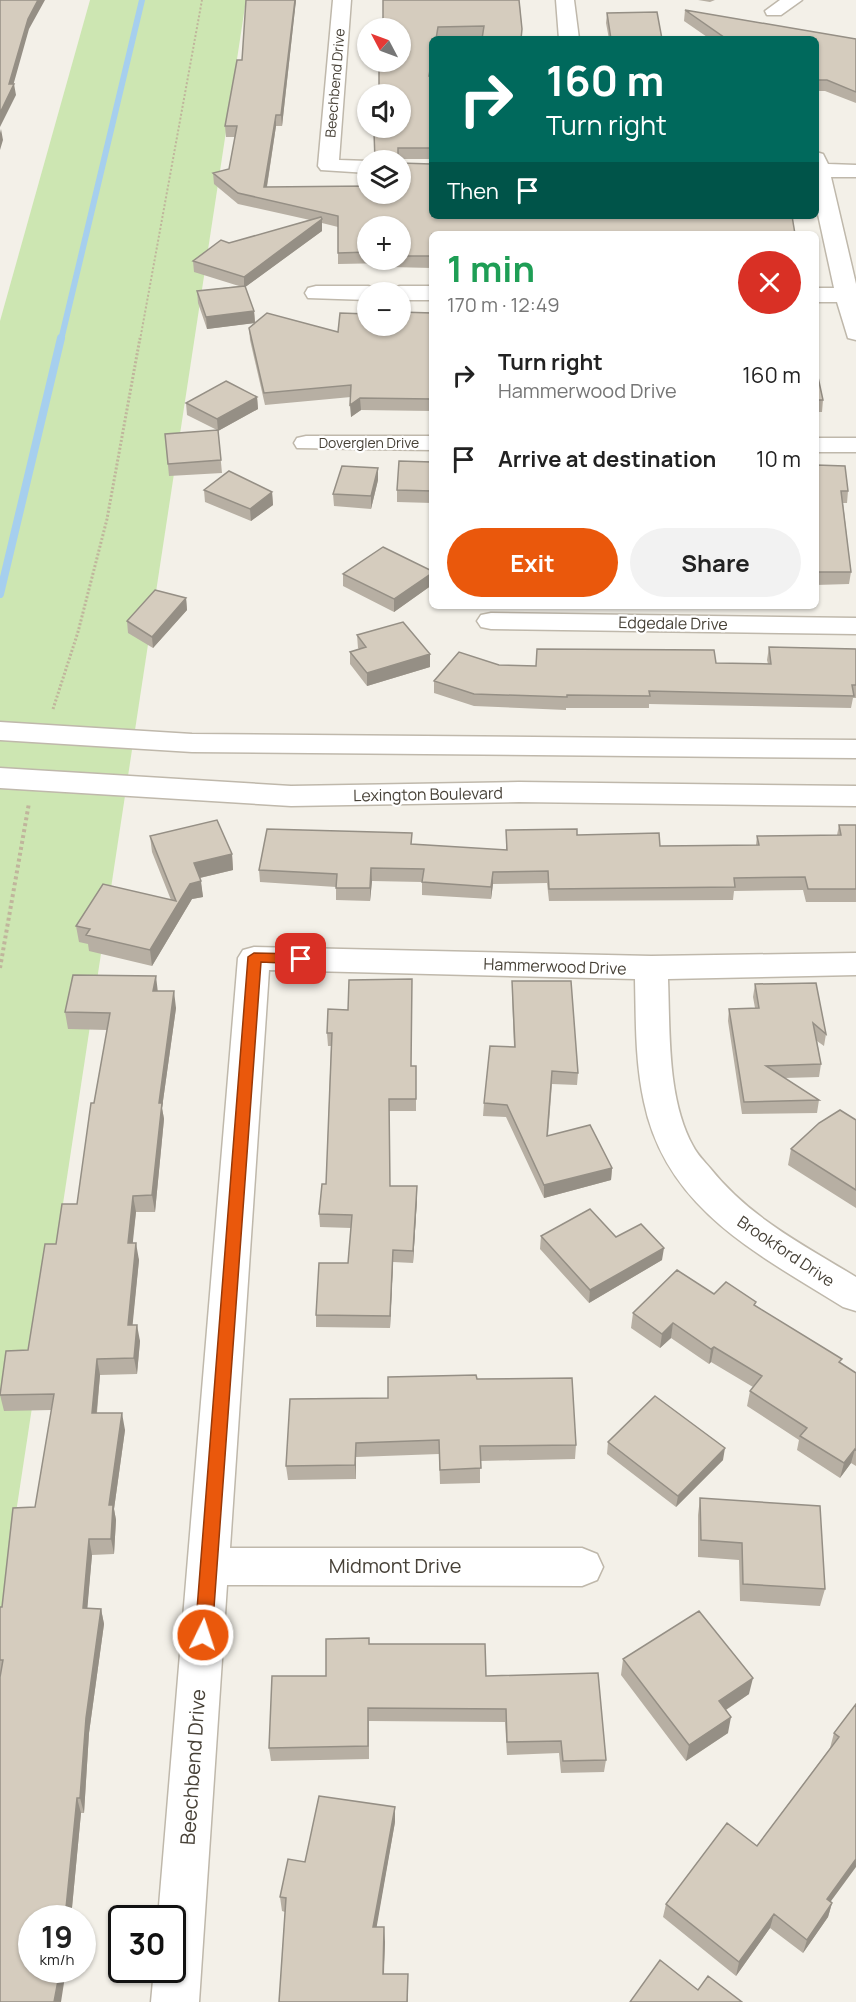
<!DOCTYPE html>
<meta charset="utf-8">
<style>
:root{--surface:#fff;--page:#f2f2f2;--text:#222;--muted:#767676;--accent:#ea580c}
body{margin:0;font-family:Manrope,sans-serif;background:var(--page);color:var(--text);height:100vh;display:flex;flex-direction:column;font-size:22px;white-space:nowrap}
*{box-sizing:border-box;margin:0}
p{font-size:20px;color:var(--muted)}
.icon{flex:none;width:33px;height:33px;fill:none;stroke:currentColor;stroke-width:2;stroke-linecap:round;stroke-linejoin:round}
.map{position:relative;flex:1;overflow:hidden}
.drawer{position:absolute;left:429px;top:231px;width:390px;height:378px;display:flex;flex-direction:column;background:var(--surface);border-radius:9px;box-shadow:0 2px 4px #0004}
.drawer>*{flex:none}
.hud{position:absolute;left:429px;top:36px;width:390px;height:183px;border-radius:9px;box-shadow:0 2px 4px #0004;background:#00695c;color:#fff;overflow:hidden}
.needle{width:39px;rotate:311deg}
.controls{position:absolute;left:357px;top:18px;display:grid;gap:12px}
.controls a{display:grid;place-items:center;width:54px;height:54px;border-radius:50%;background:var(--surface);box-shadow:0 2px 4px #0004;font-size:30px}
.speed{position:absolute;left:18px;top:1905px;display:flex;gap:12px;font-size:30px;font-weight:700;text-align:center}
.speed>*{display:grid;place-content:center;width:78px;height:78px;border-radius:50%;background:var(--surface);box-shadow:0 2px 4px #0004;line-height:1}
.speed small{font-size:15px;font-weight:400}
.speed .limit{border:3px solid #111;border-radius:9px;background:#fff;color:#111}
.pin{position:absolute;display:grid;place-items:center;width:51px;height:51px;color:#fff;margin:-26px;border-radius:12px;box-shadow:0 3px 9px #0006}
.me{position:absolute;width:66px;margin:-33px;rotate:4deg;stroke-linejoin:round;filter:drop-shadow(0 0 4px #0008)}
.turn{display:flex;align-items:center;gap:21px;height:126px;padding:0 18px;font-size:27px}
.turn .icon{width:78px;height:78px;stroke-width:2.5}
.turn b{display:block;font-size:42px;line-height:51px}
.then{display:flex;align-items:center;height:57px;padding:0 18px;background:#0003;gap:12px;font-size:22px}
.round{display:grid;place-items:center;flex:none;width:63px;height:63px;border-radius:32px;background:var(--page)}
.overview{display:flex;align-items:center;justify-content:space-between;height:102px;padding:0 18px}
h1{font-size:36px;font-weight:700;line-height:45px;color:#1e9e55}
.action{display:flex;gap:12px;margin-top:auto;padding:12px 18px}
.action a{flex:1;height:69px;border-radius:36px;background:var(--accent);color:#fff;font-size:24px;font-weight:700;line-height:69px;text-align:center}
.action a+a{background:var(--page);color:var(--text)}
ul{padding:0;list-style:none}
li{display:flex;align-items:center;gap:18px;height:84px;padding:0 18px}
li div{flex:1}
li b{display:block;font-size:22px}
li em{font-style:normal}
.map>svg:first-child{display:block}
.green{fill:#cde6b2}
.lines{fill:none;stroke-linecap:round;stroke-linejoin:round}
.stream-far1{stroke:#a6cfee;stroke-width:6}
.stream{stroke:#a6cfee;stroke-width:8}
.minor-casing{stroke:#bfb8ab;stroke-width:3}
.path-far2{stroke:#c0b59c;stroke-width:2;stroke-dasharray:2 2;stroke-linecap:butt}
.path-far1{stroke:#c0b59c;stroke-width:3;stroke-dasharray:2 2;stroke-linecap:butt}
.path{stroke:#c0b59c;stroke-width:4;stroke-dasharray:3 3;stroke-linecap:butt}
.minor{fill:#fff;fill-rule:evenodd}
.wall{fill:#b7afa3;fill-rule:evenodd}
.shaded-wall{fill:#958f85}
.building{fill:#d5ccbe;stroke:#958f85;stroke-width:1.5}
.route{fill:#ea580c;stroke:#983908;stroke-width:1.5}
.labels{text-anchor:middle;stroke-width:4.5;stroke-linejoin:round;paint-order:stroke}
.far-street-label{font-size:14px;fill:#474137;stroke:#fff}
.street-label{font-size:16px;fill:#474137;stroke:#fff}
.near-street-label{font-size:20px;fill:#474137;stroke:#fff}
</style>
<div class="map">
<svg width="856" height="2002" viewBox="0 0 856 2002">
<rect width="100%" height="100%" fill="#f3f0e8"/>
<path class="green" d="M90,0H246L0,1618V321Z"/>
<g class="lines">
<path class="stream-far1" d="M61,340L142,0"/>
<path class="stream" d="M0,594L61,338"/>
<defs>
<path id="minor" d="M333,0H351L339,160L368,161V173L321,170L318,166Z
M556,0H574L579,39H559Z
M780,0H802L781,15H767L765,11Z
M816,152L823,154L828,164L856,165V177H831L856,284V340L848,338L837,302H816V288H834L816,205Z
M316,286H368L376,288L379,292H368V300L308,298L305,293L308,288Z
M400,286H432V300H400V292H389L392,288Z
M306,436H432V450L297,448L294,443L297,438Z
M816,438H856V452H816Z
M491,613L856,618V634L491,629L481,627L477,621L481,615Z
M0,722L192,734L856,740V758L192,752L0,740Z
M0,768L291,786L519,782L856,786V806L519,802L291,806L0,788Z
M254,947L651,956L856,953V975L668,979C670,1032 667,1099 693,1146C697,1154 704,1161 710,1168C750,1218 802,1244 856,1277V1311L843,1307C758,1254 666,1209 644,1102C635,1061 636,1020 635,979L269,970L230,1548H582L597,1554L603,1567L597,1580L582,1586L227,1585L199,2002H151L154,1970H172V1918H158L238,958L243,950Z"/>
</defs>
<use href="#minor" class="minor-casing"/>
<path class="path-far2" d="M140,340L202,0"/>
<path class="path-far1" d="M53,709L78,632L107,519L140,338"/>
<path class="path" d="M0,968L29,803"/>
<use href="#minor" class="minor"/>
</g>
<path class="wall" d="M296,0L282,126H276L267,187L432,234V268L390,267V263L338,264V227L322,223V231L245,287L254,311L255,322L338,332L368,314L432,313V411L361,410L351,417V397L265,405L250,340L249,328L254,323L207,329L198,303L197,291L239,286L194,272L193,261L229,243L310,220L238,204L214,184L213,173L229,169L235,137H226L225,126L242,60ZM368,226H400V260H368Z
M698,0H715L710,2Z
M520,6L522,29V39H482L483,37H438L431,76H432V145H430V159H398L380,132L400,28Z
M685,10L856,39V103L825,91H816V39H710L684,21Z
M607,13L662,39H609L606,23Z
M816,368L823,400L822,412H816Z
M257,397L258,409L218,431L222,473L169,476L165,434L217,430L187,415L186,403Z
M432,462V503L397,502V490Z
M816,465L848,491L847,503H843L851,572L849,584L816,585Z
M378,468V480L371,509L334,506L333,494Z
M204,490L272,492L273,505L251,521L205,502Z
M432,532V551L429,545V533Z
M432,571V585L394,612L343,586V574Z
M186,598L187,610L153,648L128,633L127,621Z
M357,635L430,654V667L367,686L350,664V652L359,649L358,648Z
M769,647L856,649V698H853L851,708L649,704V708H566V710L474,706L434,693V681L499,665L536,666L716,663L768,664L767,660Z
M839,825H856V902H806L803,890L734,891L733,900L549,901L547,883L493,884L491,899L422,895V882L372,881L370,901L336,900V887L260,882L259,870L412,844L506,850V830L577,835L660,846L756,845L757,836L837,835Z
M150,836L232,854L233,870L200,878L203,897L192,899L152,966L89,951L88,944L79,942L76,926L171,900L152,852Z
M512,981L578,1073L577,1085L552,1084L548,1136L612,1168L611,1180L544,1198L506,1117L483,1116L484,1103L514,1047L512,994Z
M816,983L826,1034L824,1046L817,1041L821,1064L819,1077L784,1078L819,1100L817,1113L742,1114L728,1021L729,1009L755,1008L753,997L755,984Z
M157,991L176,1008L162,1108L164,1119L155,1212H136L132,1243L139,1260L132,1325L140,1341L137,1374L100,1375L97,1413L125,1430L114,1509L116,1520L114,1554L92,1555L87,1608L101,1609L104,1624L89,1733L84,1813H81L71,1918H32V1970H66L64,1982L0,2002V1607H2L35,1507L52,1410L4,1411L0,1395L28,1350L77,1204L107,1030L68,1029L65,1012Z
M328,1009L412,1066H416V1111H389L390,1186H417V1199L413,1263L393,1262L390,1328L316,1327V1315L348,1263L351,1228L320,1227L319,1214L326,1184L331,1046H328L327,1033Z
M856,1120V1208L788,1165L791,1149Z
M541,1236L616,1237L662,1260L589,1303L540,1249Z
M714,1294L756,1306L841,1364L856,1373V1466L851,1463L840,1478L797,1450L799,1440L747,1406L750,1391L753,1387L711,1362L709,1364L671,1338L660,1348L631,1328L633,1313Z
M477,1379L576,1445L575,1459L480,1461V1483L440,1484L439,1454L356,1457V1479L288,1480L286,1466L388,1398Z
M608,1442L723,1460L676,1507L607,1454Z
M700,1498L825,1589L820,1606L740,1601L739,1560L698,1557V1515Z
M369,1644L486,1676L606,1760L604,1772L561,1773L559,1753L507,1755L505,1722L369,1721V1759L271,1761L269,1748L326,1676Z
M623,1659L749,1694L726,1710L728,1733L686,1761L621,1675Z
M856,1704L831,1901L832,1903L828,1917L803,1953L770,1928L736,1976L663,1917L666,1904L757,1846L830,1748L834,1733Z
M395,1822L376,1927L385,1942L384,1974L408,1988V2002H279L285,1912L282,1911L280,1897L305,1862Z"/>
<path class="shaded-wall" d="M38,0H45L29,29L13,86L14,84L16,95L0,127V113L28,19Z
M295,0H296L282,126L281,115Z
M432,59V69L429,86V76Z
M276,115V126L265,198L264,187Z
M1,129L3,140L0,150V133Z
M322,219V231L244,288V277Z
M254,311L255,323L207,329L206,317Z
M257,397L258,409L218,431L217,419Z
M360,398L361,410L351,417L350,405Z
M378,468V480L371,509V496Z
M272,492L273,505L251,521L250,509Z
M432,573V585L394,612V599Z
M186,598L187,610L153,648L152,637Z
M430,654V667L367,686V673Z
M232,854L233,870L195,879L194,863Z
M371,868L372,881L370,901V888Z
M493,872V884L491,899V887Z
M201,881L203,897L192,899L152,966L150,950L190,884Z
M156,976L158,993L153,991Z
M174,991L176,1008L162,1108L164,1119L155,1212L152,1195L159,1103Z
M612,1168L611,1180L544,1198V1185Z
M417,1186V1199L413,1263V1251Z
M133,1196L136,1212L131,1260L128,1243Z
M136,1243L139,1260L131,1341L128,1325Z
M664,1248L662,1260L589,1303L590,1290Z
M393,1250V1262L390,1328V1316Z
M673,1323L671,1338L660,1348L662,1334Z
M137,1325L140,1341L137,1374L134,1358Z
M714,1347L711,1362L709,1364L711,1349Z
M97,1359L100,1375L95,1429L92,1413Z
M122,1413L125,1430L114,1509L116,1520L114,1554L111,1539L109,1505Z
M356,1443V1479L355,1465Z
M725,1448L723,1460L676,1507L678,1496Z
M855,1449L851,1463L840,1478L844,1463Z
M89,1539L92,1555L86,1624L83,1608Z
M101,1609L104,1624L89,1733L84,1813L80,1798L86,1718Z
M753,1678L749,1694L715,1717L719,1701Z
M731,1717L728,1733L686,1761L689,1745Z
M77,1798L81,1813L71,1918H65Z
M395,1807V1822L374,1942L373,1927Z
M856,1859V1867L823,1912L827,1899Z
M832,1903L828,1917L803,1953L807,1940Z
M774,1914L770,1928L736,1976L739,1962Z
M384,1927L385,1942L383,1988V1974Z
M60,1970H66L61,2002H54Z"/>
<path class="building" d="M0,0H38L28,19L9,84H14L0,113Z
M246,0H295L281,115H276L264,187L368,186V194H400V163L431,164L432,216H792L795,234H432V256H400V226H368V252L338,253V216L238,193L213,173L229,169L237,126H225L237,60H242Z
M383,0H519L522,29L521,39H482L484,26L438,27L436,39H432V59L429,76H432V134H430V148H398V160H375L374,132H380V128H400V94H379V62H400V28H383Z
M685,10L856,39V92L827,80H816V39H725V38Z
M657,12L662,39H611L607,13Z
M321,217L322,219L244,277L193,261L221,240L229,243Z
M245,286L254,311L206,317L197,291Z
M400,312L432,313V399L360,398L350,405L351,385L264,393L249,328L267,313L338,332L340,313L368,314V326H400Z
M816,368L823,400H816Z
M226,381L257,397L217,419L186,403Z
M218,430L221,460L168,464L165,434Z
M399,461L432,462V491L397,490Z
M816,465L845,466L848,491H841L851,572H816Z
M342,466L378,468L371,496L333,494Z
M229,471L272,492L250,509L204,490Z
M383,547L432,571V573L394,599L343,574Z
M155,590L186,598L152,637L127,621Z
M403,622L430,654L367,673L350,652L366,647L357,635Z
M769,647L856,649V685H852L854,696L649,691L650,696L567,695V697L474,694L434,681L459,652L499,665L536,666L537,649L714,650L716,663L771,664Z
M217,820L232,854L194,863L201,881L190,884L150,950L86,935L90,929L76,926L103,884L176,901L150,836Z
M839,825H856V889H808L805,877L734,878L735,887L549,889L548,871L493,872L491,887L422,882L424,869L371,868L370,888H336L337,874L259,870L267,829L412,833L411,844L507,850L506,830L577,829V835L659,833L660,846L759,845L757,836L841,835Z
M73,975L156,976L153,991H174L159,1103H162L152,1195L133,1196L128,1243H136L128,1325H137L134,1358L97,1359L92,1413H122L109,1505H113L111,1539H89L83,1608L101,1609L86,1718L80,1798H77L65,1918H32V1970H60L54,2002H0V1677L3,1660H0V1607H2L13,1508L35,1507L54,1394L0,1395L6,1351L28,1350L45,1244H56L62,1204H77L91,1103H94L110,1013L65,1012Z
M412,979L411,1066H416V1099H389L390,1186H417L413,1251L393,1250L390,1316L316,1315L319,1263H348L352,1215L319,1214L322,1184H326L332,1033H327L328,1009L348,1010L349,980Z
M512,981H571L578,1073L552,1071L547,1136L590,1125L612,1168L544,1185L507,1105L484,1103L490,1046L515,1047Z
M816,983L826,1034L813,1023L821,1064L766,1066L819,1100L744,1102L729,1009L759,1008L755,984Z
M840,1110L856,1120V1190L791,1149L819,1123Z
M590,1209L616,1237L641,1224L664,1248L590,1290L541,1236Z
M677,1270L714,1294L726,1282L756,1302L754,1305L842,1359L839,1362L856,1373V1450L855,1449L844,1463L800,1436L807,1428L750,1391L762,1376L714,1347L711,1349L673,1323L662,1334L633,1313Z
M476,1375L477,1379L572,1378L576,1445L480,1446L481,1468L440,1470L439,1440L356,1443L355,1465L286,1466L290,1399L388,1398V1377Z
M655,1396L725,1448L678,1496L608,1442Z
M700,1498L820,1506L825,1589L743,1584L742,1543L701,1540Z
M699,1611L753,1678L719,1701L731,1717L689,1745L623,1659Z
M369,1638V1644H485L486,1676L598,1673L606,1760L563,1761L561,1741L507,1742L506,1709L368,1708V1746L269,1748L272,1676H326V1639Z
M856,1704V1859L827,1899L832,1903L807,1940L774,1914L739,1962L666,1904L727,1823L757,1846L839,1737L834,1733Z
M319,1796L395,1807L373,1927H384L383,1974H408L407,2002H279L286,1898L280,1897L288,1859L305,1862Z
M660,1960L698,1990L708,1976L742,2002H630Z"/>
<path class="route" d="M254,953L301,954L308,959L301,964L261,962L212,1635L210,1640L203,1643L197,1640L195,1635L248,957Z"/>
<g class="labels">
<g class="far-street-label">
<text transform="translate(335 83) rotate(-85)" y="5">Beechbend Drive</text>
<text x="369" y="448">Doverglen Drive</text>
</g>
<g class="street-label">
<text transform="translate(673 623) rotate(1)" y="6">Edgedale Drive</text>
<text transform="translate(428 794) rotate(-1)" y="6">Lexington Boulevard</text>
<text transform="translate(555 966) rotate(2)" y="6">Hammerwood Drive</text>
<text transform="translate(786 1251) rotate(34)" y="6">Brookford Drive</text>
</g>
<g class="near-street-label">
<text x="395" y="1573">Midmont Drive</text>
<text transform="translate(193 1767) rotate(-86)" y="7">Beechbend Drive</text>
</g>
</g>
</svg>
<div class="controls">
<a><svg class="needle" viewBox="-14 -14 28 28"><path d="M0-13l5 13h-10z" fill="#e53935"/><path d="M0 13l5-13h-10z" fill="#767676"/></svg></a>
<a><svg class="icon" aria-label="sound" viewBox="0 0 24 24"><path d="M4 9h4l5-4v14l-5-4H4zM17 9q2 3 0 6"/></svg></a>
<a><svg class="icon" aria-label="layers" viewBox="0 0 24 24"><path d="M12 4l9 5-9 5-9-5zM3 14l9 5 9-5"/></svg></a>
<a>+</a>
<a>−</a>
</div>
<div class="speed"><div>19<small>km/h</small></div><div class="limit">30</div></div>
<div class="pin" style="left:301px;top:959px;background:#d93025"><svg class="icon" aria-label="arrive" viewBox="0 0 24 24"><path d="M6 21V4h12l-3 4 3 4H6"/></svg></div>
<svg class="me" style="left:203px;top:1635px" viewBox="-20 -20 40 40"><circle r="17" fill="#ea580c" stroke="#fff" stroke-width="3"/><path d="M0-11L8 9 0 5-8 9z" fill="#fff"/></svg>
<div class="hud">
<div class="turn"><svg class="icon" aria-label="right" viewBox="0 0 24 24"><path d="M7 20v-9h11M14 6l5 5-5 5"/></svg><div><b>160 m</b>Turn right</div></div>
<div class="then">Then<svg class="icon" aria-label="arrive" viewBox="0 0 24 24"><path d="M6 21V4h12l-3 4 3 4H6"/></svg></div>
</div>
<section class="drawer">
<div class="overview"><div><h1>1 min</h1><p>170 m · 12:49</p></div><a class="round" style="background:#d93025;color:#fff"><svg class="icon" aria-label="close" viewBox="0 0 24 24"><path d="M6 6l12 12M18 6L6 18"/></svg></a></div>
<ul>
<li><svg class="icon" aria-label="right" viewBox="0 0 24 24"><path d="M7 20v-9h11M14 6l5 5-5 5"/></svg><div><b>Turn right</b><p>Hammerwood Drive</p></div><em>160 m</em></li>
<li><svg class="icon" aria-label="arrive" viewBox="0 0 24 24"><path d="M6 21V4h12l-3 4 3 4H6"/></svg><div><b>Arrive at destination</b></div><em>10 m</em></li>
</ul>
<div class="action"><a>Exit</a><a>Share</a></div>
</section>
</div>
